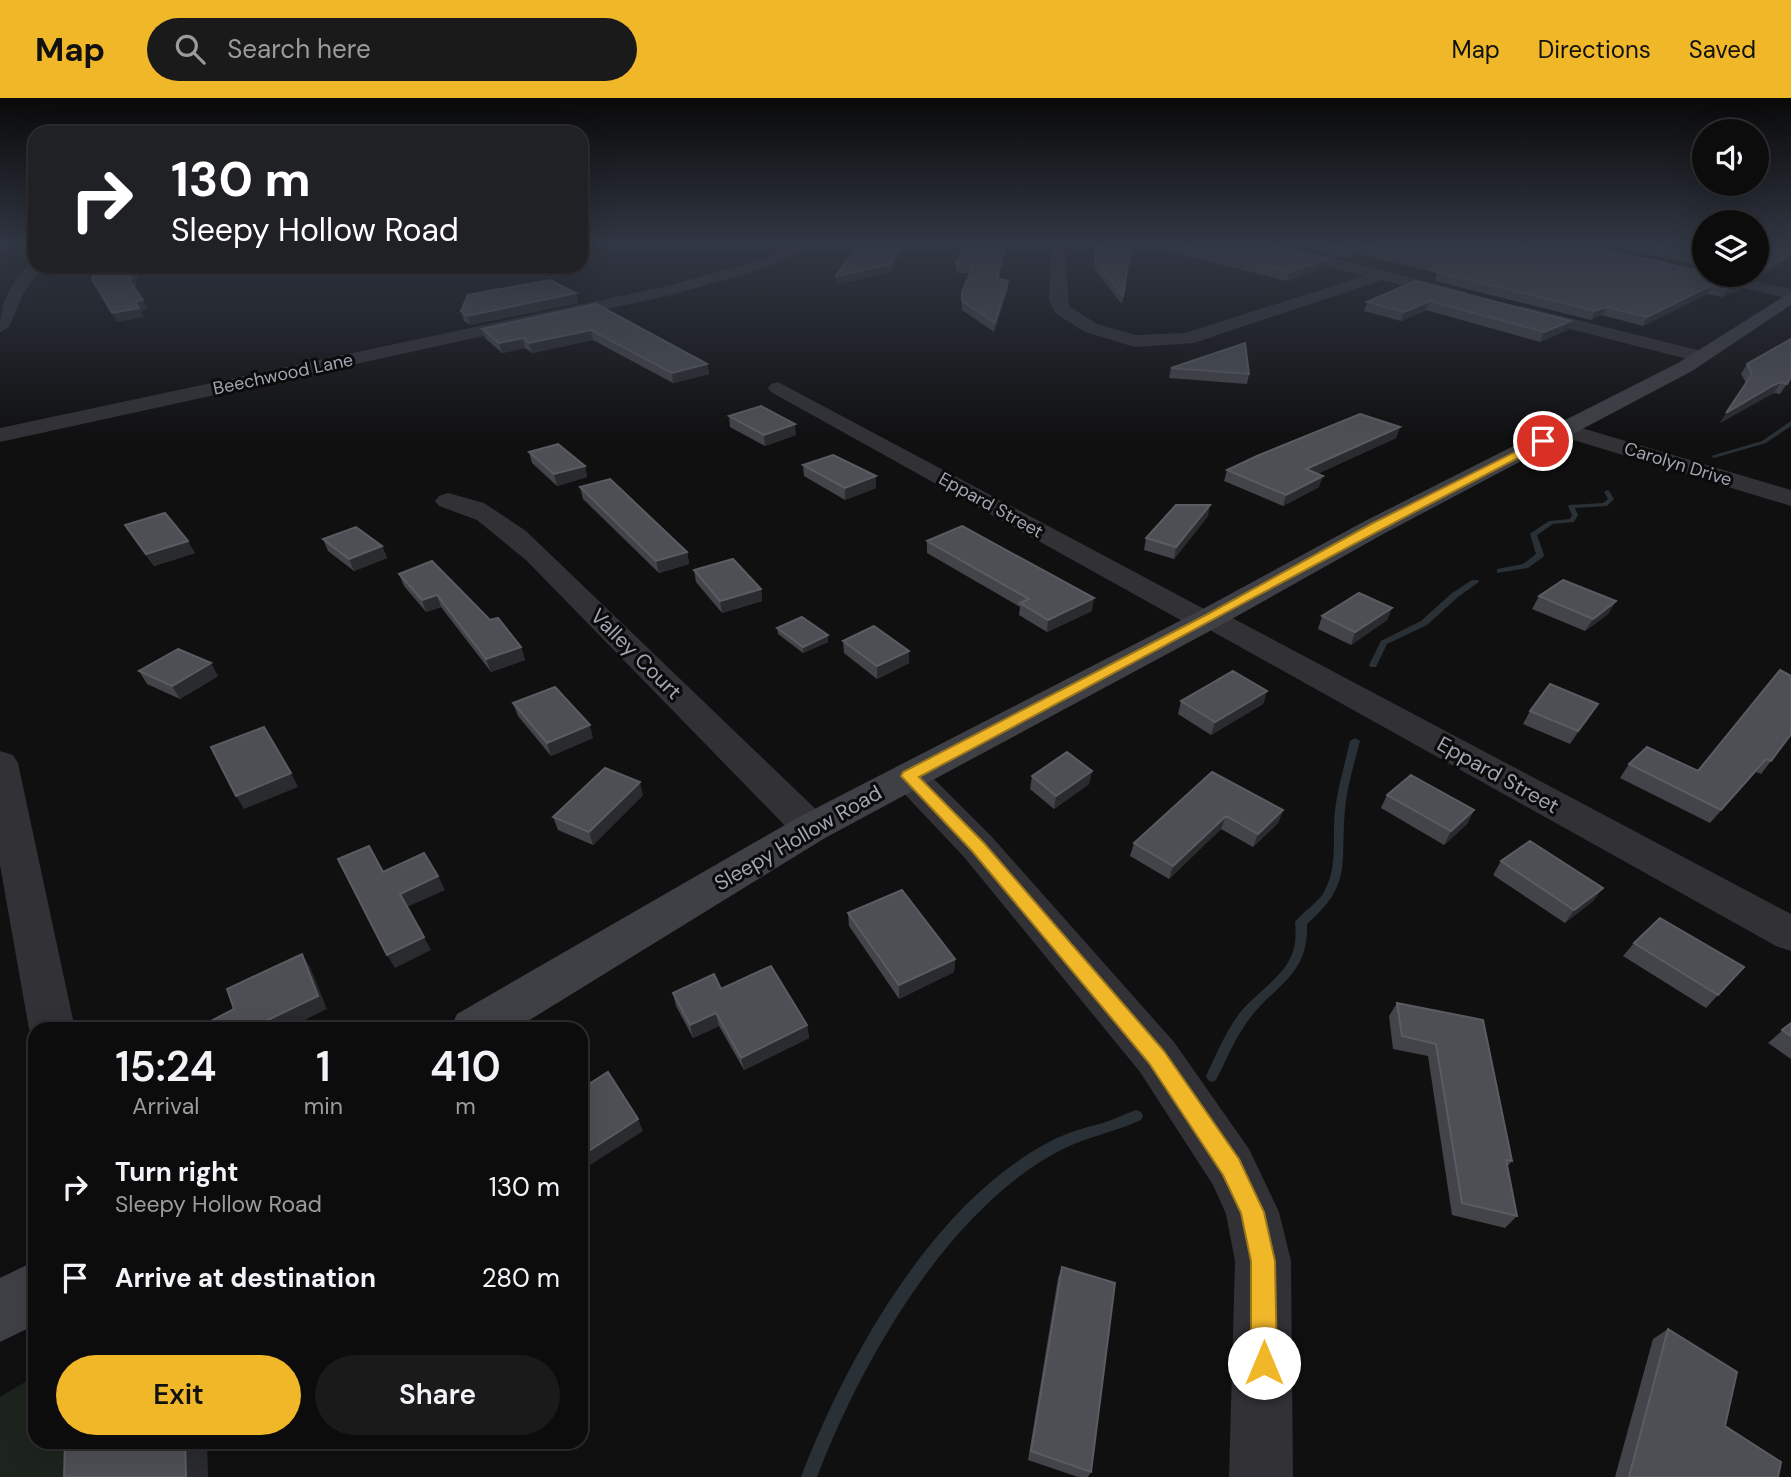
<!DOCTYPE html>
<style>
:root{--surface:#0c0c0d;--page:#1a1a1b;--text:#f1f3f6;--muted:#9a9b9d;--line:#2c2c2e;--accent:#f0b729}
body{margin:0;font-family:"DM Sans",sans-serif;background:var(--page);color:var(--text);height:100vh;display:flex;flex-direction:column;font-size:26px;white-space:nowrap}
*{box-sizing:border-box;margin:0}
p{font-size:23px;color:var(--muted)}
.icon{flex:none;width:38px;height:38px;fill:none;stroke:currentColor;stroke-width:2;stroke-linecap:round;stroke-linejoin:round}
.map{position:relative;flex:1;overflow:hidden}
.details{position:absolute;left:28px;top:924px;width:560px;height:427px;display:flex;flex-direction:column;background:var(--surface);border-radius:21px;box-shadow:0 7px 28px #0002,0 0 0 2px var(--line)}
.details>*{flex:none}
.top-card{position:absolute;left:28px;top:28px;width:560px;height:147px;border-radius:21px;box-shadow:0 7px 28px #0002,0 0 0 2px var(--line);background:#202124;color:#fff;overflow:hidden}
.fabs{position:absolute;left:1692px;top:21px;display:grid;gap:14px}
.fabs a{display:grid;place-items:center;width:77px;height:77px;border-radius:50%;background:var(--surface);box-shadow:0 7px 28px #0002,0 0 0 2px var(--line);font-size:35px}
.pin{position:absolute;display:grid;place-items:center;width:60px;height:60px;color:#fff;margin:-30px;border:4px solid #fff;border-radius:50%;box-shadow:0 2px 7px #0007}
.me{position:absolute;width:77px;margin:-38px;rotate:0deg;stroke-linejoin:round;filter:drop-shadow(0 0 5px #0008)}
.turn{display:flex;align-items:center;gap:24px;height:147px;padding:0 28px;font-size:32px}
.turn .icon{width:91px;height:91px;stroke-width:2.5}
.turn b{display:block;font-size:49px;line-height:60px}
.eta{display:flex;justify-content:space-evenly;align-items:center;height:119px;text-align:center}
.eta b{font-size:42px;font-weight:600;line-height:49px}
.action{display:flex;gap:14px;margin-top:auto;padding:14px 28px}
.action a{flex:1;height:80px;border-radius:42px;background:var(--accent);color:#111;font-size:28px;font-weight:600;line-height:80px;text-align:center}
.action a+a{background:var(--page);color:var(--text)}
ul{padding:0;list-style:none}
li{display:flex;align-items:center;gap:21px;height:91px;padding:0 28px}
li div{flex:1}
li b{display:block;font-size:26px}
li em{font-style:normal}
header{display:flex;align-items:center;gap:42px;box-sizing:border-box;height:98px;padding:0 35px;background:var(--accent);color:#111}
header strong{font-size:33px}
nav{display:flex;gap:38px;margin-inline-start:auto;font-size:24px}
.search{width:490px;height:63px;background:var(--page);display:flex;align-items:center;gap:18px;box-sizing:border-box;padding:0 24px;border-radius:38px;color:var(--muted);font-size:26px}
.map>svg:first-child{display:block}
.green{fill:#1c241d}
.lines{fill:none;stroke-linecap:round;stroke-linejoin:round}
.stream{fill:#293036;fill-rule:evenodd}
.street{fill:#313136;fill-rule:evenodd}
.secondary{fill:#3f4046;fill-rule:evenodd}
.wall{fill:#434449}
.shaded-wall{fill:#2a2b2e}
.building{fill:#4d4f54;stroke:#5a5c63;stroke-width:2}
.route{fill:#f0b729;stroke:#9c771b;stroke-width:2}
.labels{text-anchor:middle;stroke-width:6;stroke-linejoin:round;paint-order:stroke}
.far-street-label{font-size:18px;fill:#a1a5b2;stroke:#0b0b0c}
.street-label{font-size:21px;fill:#a1a5b2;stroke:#0b0b0c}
</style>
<header>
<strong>Map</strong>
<div class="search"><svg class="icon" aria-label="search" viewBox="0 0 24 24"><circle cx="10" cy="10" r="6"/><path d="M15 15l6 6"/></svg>Search here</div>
<nav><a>Map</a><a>Directions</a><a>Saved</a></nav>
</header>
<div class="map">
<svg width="1791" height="1379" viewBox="0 0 1791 1379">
<rect width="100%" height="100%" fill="#101011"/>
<path class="green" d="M35,1278V1344H69L74,1379H0V1299Z"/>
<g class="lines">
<path class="stream" d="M1791,323V328L1766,345L1714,360L1711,358L1762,343Z
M1607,392L1609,393L1614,401L1607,408L1575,410L1578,417L1574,424L1553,426L1537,437L1544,457L1543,459L1528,470L1497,475V471L1523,466L1536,456L1530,436L1531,435L1549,423L1570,421L1572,417L1568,408L1569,407L1603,405L1608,401L1604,394Z
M1472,482H1478L1479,484L1458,499L1427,527L1387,546L1376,569H1370L1369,567L1381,543L1421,523L1452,495Z
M1355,640L1360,643C1354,666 1347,689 1345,712C1340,766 1353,786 1307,826C1309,879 1273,887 1247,924C1234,942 1226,963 1216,982L1212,984L1208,982L1206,978C1216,957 1225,935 1239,916C1254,896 1284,879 1292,856C1296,846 1296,835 1295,824C1304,812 1318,806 1325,792C1338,768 1332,738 1335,712C1338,688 1345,666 1350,643Z
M1136,1012L1141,1014L1143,1018L1141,1022C1115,1034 1086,1039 1061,1052C948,1110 861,1264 817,1379H801C847,1259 933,1104 1051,1043C1068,1034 1088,1029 1106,1024C1116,1020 1126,1016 1136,1012Z"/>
<path class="street" d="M796,148H815L766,170L671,197L0,344V330L668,188L754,164Z
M1051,148H1065L1069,208L1097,226L1136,237L1185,235L1364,178L1265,151L1263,148H1286L1467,194L1469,198L1461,203L1382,182L1194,245L1135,249L1085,234L1055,215L1049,202Z
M35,163V168H43L24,194L9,229L0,234C0,201 9,191 29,165Z
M1696,170L1704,172V177H1726L1791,191V201L1690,178L1688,175Z
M1521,208L1706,254L1709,258L1699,264L1515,217L1512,213Z
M778,284L1206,512L1221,514L1791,816V853L1776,848L1208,531L1193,529L771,294L768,290L771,286Z
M1565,325L1791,392V408L1557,337L1554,332L1557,327Z
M448,395L484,405L526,433L825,720L830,730L825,740L811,744L797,740L527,463L477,422L439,408L435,403L439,398Z
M0,653L13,657L18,665L75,931H35V944L29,931L0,767Z
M909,666L922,669L992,739L1174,944L1249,1051L1279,1114L1291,1163L1293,1379H1229L1235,1163L1226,1116L1213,1087L1140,974L964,759L896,687L891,678L896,669Z"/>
<path class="secondary" d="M1791,194V207L1692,273L1385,435L1221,527L825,740L515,931H450L457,916L797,720L1199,513L1365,423L1678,265Z
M35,1163V1227L0,1244V1180Z"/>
</g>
<path class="wall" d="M947,148H1007L999,180L1008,191L994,234L962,212V194L970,175H956V166L964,150Z
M1096,148H1131L1122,206L1094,171Z
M1146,148H1273L1325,169L1287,183Z
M1295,148H1589L1741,192L1722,199L1707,196L1643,228L1602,217L1591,222L1435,183L1437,175L1363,157L1349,161Z
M1610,148H1704V168Z
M1757,148H1791L1758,181L1739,177H1757Z
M1415,183L1567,232L1540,244L1426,212L1401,223L1364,213L1367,204Z
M578,205L470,227L464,223L461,213Z
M596,206L707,266L709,276L673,285L593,242L532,255L525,250L502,255L485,240L482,231Z
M1747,266L1791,280L1780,296L1774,295L1766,299L1720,325L1746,285L1741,276Z
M1171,270L1249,276L1247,286L1169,280Z
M729,318L796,337L765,348L730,329Z
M1400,329L1396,340L1317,376L1319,389L1283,408L1224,383L1227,372Z
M529,354L585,368L587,379L557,388L532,365Z
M803,367L876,378V390L845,402L804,378Z
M580,389L687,454L689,466L659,475L583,401Z
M1208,418L1174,461L1144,452L1146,440Z
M125,427L195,455L154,468L132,438Z
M323,441L382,448L387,460L354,473L328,453Z
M927,443L1092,513L1047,534L1019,517L1020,509L927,455Z
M694,472L761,491L762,503L722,515L696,484Z
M399,476L490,522L521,549L525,562L491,574L441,509L426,514L404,488Z
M1539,498L1616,503L1608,516L1585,533L1532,511Z
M1392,510L1387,522L1351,547L1318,531L1322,518Z
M777,530L828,537V544L803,555L778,536Z
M843,543L909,565L877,581L844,555Z
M139,573L218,578L180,601L147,586Z
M1791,578L1771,663L1761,676L1756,674L1710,725L1620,680L1629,666L1698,673Z
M1267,593L1263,606L1211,637L1178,616L1181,603Z
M513,605L593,640L551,658L518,618Z
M1598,606L1570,646L1523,626L1530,613Z
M1092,673L1089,686L1054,711L1030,691L1032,678Z
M1212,674L1283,712L1278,725L1253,749L1221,731L1169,781L1130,758L1134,745Z
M643,697L593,747L558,732L553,719Z
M1387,697L1474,712L1467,726L1444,747L1381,710Z
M1501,763L1603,790L1593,803L1565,825L1493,777Z
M848,815L955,861L954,874L899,901L849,828Z
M1634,845L1718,897L1706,910L1623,858Z
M721,891L807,927L809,940L744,972L719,928L693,940L676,908L673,895Z
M1397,905L1483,922L1512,1063L1507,1069L1517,1118L1505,1130L1452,1117L1428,958L1393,951L1389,918Z
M1791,925V961L1768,945Z
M1062,1169L1091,1374L1088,1379H1078L1028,1362L1058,1180Z
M1668,1231L1725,1328L1778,1379H1615L1653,1241Z"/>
<path class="shaded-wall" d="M901,148H905L891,174L836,187V178Z
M1005,148H1007L997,189V180Z
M1365,149L1363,157L1349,161L1351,153Z
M1791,156V161L1758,181L1762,173Z
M1328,161L1325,169L1287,183L1289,174Z
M134,168H140L135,193L130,184Z
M1008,183V191L994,234L995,225Z
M1745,183L1741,192L1722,199L1727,191Z
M1712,187L1707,196L1643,228L1647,219Z
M576,195L578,205L470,227L467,218Z
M143,202L147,211L141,213L144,219L117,224L112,215L135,204Z
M1430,203L1426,212L1401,223L1404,214Z
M1606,209L1602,217L1591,222L1595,213Z
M1571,223L1567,232L1540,244L1544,234Z
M591,232L593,242L532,255L529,245Z
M523,240L525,250L502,255L499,245Z
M707,266L709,276L673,285L672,275Z
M1781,284L1774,295L1720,325L1726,315Z
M795,326L796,337L765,348L764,337Z
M1400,329L1396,340L1302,383L1306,371Z
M585,368L587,379L557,388L554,376Z
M876,378V390L845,402V390Z
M1323,378L1319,389L1283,408L1286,397Z
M1210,407L1208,418L1174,461L1176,449Z
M188,443L195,455L154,468L146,456Z
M382,448L387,460L354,473L349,461Z
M687,454L689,466L659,475L656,463Z
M761,491L762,503L722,515L720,503Z
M437,497L441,509L426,514L422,502Z
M1094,500L1092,513L1047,534L1048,522Z
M1616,503L1608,516L1585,533L1593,521Z
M1392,510L1387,522L1351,547L1355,534Z
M828,537V544L803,555V549Z
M521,549L525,562L491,574L486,561Z
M909,553V565L877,581V568Z
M211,565L218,578L180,601L172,588Z
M1267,593L1263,606L1211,637L1215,624Z
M1598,606L1590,619L1570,646L1578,633Z
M590,627L593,640L551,658L547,645Z
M1766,661L1756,674L1710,725L1721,712Z
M1092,673L1089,686L1054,711L1056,698Z
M291,675L298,689L244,711L236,698Z
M640,684L643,697L593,747L589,734Z
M1283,712L1278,725L1253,749L1258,736Z
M1474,712L1467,726L1444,747L1451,733Z
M1226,718L1221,731L1169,781L1173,768Z
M438,778L445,792L407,809L400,796Z
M1603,790L1593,803L1565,825L1574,812Z
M424,839L431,852L395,870L387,857Z
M302,856L310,869L327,911L286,931H249Z
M955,861L954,874L899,901V887Z
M716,915L719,928L693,940L690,927Z
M807,927L809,940L744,972L741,960Z
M638,1021L643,1033L581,1073V1058Z
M185,1344H207L208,1379H186Z"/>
<path class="building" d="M856,148H901L891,166L836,178Z
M965,148H1005L997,180L1008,183L995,225L962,203V194L974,167L956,166Z
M1097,148H1131L1123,198L1095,162Z
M1179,148H1274L1328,161L1289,174Z
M1328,148H1589L1704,174V177H1716L1745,183L1727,191L1712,187L1647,219L1606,209L1595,213L1437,174L1450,169L1365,149L1351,153Z
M1650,148H1704V159Z
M1757,148H1791V156L1762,173L1757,171Z
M96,168H134L130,184L143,202L135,204L139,210L112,215L92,181Z
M550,182L576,195L467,218L461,213L468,197Z
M1415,183L1571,223L1544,234L1430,203L1404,214L1367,204Z
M596,206L707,266L672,275L591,232L529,245L523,240L499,245L482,231Z
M1791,241V279L1787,286L1781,284L1772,288L1726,315L1752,276L1747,266Z
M1245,245L1249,276L1171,270Z
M761,308L795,326L764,337L729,318Z
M1360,316L1400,329L1306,371L1323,378L1286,397L1227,372L1257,358Z
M558,346L585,368L554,376L529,354Z
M833,357L876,378L845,390L803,367Z
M610,381L687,454L656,463L580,389Z
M1176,407H1210L1176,449L1146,440Z
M165,415L188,443L146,456L125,427Z
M962,428L1094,500L1048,522L1020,505L1029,501L927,443Z
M356,429L382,448L349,461L323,441Z
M733,461L761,491L720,503L694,472Z
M432,463L490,522L498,520L521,549L486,561L437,497L422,502L399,476Z
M1563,482L1616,503L1593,521L1539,498Z
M1359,495L1392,510L1355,534L1322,518Z
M802,519L828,537L803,549L777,530Z
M874,528L909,553L877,568L843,543Z
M178,551L211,565L172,588L139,573Z
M1780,572L1791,578V636L1771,663L1766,661L1721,712L1629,666L1647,649L1698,673Z
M1233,573L1267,593L1215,624L1181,603Z
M1550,586L1598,606L1578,633L1530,613Z
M555,589L590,627L547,645L513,605Z
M264,629L291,675L236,698L211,649Z
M1067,654L1092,673L1056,698L1032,678Z
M605,670L640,684L589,734L553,719Z
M1212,674L1283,712L1258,736L1226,718L1173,768L1134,745Z
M1411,677L1474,712L1451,733L1387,697Z
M1530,743L1603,790L1574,812L1501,763Z
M369,748L383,774L424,755L438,778L400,796L424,839L387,857L338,761Z
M902,792L955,861L899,887L848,815Z
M1660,820L1744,869L1718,897L1634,845Z
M302,856L318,898L249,931H211L209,924L234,911L227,891Z
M771,868L807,927L741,960L716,915L690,927L673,895L714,876L721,891Z
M1397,905L1483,922L1512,1063L1506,1062L1517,1118L1462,1105L1436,946L1402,938Z
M1791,925V938L1782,932Z
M608,974L638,1021L581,1058V991Z
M1062,1169L1115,1185L1091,1374L1031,1353Z
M1668,1231L1737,1274L1725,1328L1781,1364L1778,1379H1629Z
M65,1344H185L186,1379H64Z"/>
<linearGradient id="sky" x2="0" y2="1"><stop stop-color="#090909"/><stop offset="0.43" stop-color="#313743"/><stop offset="1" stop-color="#313743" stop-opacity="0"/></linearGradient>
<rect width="1791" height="341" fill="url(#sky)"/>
<path class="route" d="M1543,340L1547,341V345C1336,453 1129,568 919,679L984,745L1164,953L1239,1061L1264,1114L1275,1163L1277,1265L1273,1274L1264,1278L1255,1274L1251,1265V1163L1241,1115L1223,1077L1149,965L972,753L901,678L903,674L1206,517L1371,426Z"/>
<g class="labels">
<g class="far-street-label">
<text transform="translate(283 276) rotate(-12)" y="6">Beechwood Lane</text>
<text transform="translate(1678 366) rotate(17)" y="6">Carolyn Drive</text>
<text transform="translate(991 407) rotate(29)" y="6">Eppard Street</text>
</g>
<g class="street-label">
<text transform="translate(636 556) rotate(45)" y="7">Valley Court</text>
<text transform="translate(1498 677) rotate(29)" y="7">Eppard Street</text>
<text transform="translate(798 740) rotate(-30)" y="7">Sleepy Hollow Road</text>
</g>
</g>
</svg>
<div class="fabs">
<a><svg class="icon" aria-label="sound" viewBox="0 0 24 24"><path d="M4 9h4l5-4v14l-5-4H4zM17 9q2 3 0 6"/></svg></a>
<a><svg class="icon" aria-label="layers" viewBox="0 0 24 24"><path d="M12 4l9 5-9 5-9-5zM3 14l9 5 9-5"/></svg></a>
</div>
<div class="pin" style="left:1543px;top:343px;background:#d93025"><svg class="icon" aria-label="arrive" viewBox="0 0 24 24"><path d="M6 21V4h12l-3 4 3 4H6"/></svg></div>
<svg class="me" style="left:1264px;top:1265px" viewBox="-20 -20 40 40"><circle r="19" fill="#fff"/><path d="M0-13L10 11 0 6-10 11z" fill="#f0b729"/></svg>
<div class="top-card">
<div class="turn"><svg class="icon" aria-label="right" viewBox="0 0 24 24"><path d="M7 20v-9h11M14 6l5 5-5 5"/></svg><div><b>130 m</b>Sleepy Hollow Road</div></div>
</div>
<section class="details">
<div class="eta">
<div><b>15:24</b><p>Arrival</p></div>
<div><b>1</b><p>min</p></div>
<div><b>410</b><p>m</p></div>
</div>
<ul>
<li><svg class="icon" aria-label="right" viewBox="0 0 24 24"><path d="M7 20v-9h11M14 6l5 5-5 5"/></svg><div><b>Turn right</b><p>Sleepy Hollow Road</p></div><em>130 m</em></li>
<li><svg class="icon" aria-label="arrive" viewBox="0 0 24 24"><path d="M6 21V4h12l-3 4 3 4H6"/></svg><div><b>Arrive at destination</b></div><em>280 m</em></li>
</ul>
<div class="action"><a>Exit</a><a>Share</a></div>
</section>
</div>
